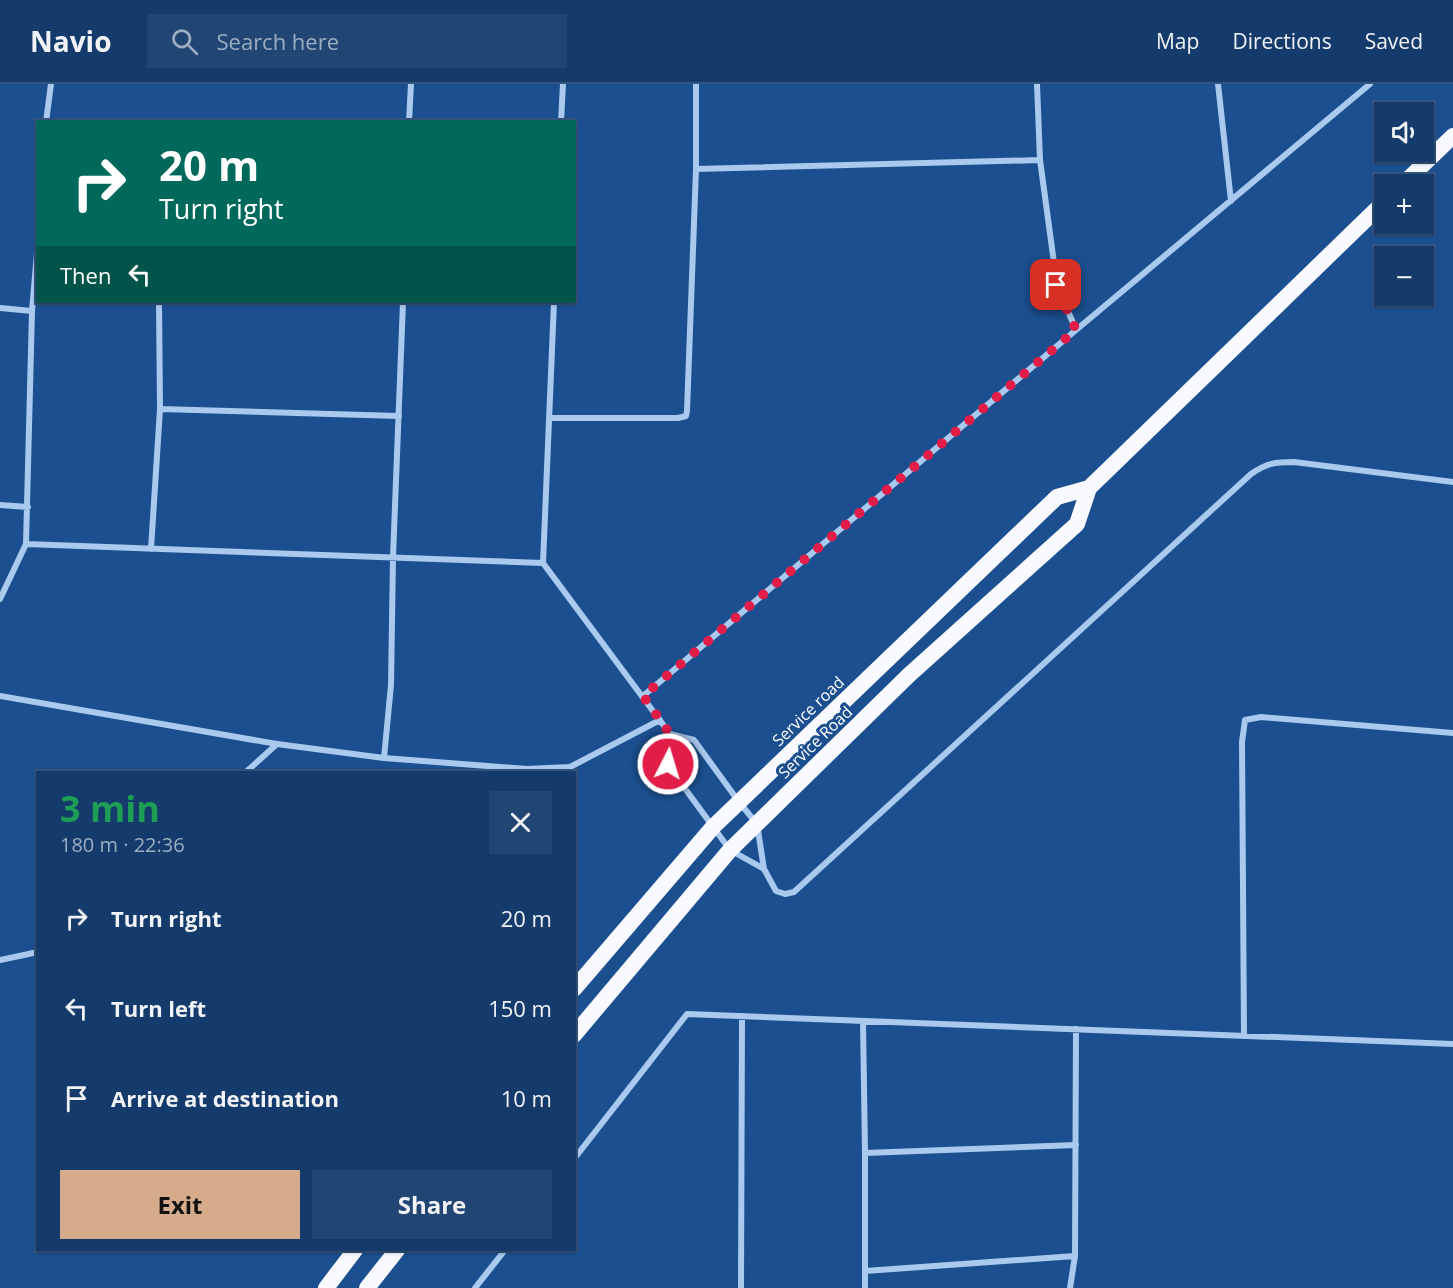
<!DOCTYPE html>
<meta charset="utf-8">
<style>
:root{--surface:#143b6b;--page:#214673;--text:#f1f3f6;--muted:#9dadc1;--line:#33557e;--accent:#d6ab8b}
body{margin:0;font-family:"Open Sans",sans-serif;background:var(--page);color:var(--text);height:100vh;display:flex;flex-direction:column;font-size:22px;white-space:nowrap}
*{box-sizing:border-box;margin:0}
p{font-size:20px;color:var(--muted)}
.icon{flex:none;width:33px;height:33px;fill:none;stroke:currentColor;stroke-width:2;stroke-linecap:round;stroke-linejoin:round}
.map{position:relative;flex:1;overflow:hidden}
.details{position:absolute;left:36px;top:687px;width:540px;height:480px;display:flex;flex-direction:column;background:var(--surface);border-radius:0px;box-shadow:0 2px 4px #0004,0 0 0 2px var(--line)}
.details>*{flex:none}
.guide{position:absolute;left:36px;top:36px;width:540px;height:183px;border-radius:0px;box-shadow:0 2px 4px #0004,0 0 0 2px var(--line);background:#00695c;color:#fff;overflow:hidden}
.controls{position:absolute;left:1374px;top:18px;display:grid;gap:12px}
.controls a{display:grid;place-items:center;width:60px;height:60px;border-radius:0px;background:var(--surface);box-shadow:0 2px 4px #0004,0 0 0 2px var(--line);font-size:30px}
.pin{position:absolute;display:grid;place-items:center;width:51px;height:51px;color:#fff;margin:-26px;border-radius:12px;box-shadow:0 3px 9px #0006}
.me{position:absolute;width:66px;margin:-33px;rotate:5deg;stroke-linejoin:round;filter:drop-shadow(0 0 4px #0008)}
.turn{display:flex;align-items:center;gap:21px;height:126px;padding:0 24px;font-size:27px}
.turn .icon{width:78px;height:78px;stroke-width:2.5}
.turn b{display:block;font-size:42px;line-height:51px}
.then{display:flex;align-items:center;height:57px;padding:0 24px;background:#0003;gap:12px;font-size:22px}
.round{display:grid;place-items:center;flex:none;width:63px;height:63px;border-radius:0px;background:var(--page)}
.summary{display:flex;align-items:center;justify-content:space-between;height:102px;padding:0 24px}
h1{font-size:36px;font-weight:700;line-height:45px;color:#1e9e55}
.action{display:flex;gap:12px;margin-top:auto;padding:12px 24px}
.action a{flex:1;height:69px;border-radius:0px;background:var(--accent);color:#111;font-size:24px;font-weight:700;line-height:69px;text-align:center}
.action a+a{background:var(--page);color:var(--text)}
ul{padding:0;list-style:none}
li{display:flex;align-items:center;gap:18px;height:90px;padding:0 24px}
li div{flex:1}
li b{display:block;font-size:22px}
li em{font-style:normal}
header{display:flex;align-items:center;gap:36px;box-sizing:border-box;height:84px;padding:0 30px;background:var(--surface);border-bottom:2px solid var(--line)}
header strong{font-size:28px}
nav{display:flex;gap:33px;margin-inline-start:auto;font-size:21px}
.search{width:420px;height:54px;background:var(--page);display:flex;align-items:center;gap:15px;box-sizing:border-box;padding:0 21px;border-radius:0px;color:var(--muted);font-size:22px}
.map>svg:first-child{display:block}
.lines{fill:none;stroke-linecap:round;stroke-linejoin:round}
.minor{stroke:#a9c9ee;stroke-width:6}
.trunk{stroke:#f8faff;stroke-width:16}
.route{stroke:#e11d48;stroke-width:10;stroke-dasharray:0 18}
.labels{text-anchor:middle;stroke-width:6;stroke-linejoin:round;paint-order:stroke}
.street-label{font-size:16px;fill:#fff;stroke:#1b4f8f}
</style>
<header>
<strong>Navio</strong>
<div class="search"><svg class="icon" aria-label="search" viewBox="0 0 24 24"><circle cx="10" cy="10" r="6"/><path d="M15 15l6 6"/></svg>Search here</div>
<nav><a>Map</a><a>Directions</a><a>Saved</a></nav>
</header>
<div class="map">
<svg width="1453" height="1204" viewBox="0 0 1453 1204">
<rect width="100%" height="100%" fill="#1b4f8f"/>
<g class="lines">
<path class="minor" d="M1037,0L1040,76L1057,201L1076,246
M1218,0L1231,117
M46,38L51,0
M409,38L411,0
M561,38L563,0
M696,85L1040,76
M159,218L160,325
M0,224L32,227L26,460L543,479L670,650L694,656L739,718L757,740L764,785L776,807L785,810L794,808L1251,390C1267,379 1275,378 1294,378L1453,398
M32,227L38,157
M549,334H678L686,332L687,327L696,85V0
M0,421L28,423
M151,465L160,325L399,332
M543,479L554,218
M0,515L26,460
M0,612L277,660L384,674L527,685L570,683L660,636
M643,612L1076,246L1370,0
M670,650L667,680L730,766L764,785
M384,674L391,601L393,473L403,218
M246,688L277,660
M0,876L38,868
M863,937L865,1069V1204
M1244,951L1242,658L1245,636L1261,633L1453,649
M865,1069L1076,1061
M574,1075L687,930L1453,960
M865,1187L1075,1172
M475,1204L505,1166
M741,1204L742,932
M1070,1204L1075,1172L1076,945"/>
<path class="trunk" d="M1403,100L1453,52
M574,905L713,743L1057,413L1089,404L1384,118
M574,951L730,766L909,591L1077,440L1089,404
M326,1204L355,1166
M367,1204L397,1166"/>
</g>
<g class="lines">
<path class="route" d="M668,680L670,650L643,612L1076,246L1056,201"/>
</g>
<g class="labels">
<g class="street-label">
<text transform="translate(808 627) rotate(-44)" y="6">Service road</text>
<text transform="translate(815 658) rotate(-44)" y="6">Service Road</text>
</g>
</g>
</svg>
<div class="controls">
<a><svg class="icon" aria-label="sound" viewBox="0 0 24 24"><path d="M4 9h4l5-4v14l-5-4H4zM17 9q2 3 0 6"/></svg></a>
<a>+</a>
<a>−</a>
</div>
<div class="pin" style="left:1056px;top:201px;background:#d93025"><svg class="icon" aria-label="arrive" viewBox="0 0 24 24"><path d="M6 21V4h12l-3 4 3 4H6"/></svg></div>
<svg class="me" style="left:668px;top:680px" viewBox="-20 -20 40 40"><circle r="17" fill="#e11d48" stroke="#fff" stroke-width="3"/><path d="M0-11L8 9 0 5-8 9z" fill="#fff"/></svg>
<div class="guide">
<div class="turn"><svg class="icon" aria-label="right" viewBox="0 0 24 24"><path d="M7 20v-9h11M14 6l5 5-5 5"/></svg><div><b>20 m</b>Turn right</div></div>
<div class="then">Then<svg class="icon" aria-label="left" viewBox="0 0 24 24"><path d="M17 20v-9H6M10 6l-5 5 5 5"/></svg></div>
</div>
<section class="details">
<div class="summary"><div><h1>3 min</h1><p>180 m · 22:36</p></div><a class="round"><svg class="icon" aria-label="close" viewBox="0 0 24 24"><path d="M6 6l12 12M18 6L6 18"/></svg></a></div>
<ul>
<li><svg class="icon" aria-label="right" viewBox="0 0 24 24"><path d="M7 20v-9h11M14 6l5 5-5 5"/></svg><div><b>Turn right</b></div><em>20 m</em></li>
<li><svg class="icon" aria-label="left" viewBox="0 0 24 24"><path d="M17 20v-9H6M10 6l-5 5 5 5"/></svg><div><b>Turn left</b></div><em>150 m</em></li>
<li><svg class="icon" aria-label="arrive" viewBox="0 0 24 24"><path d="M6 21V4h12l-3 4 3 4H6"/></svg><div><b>Arrive at destination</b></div><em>10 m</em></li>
</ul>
<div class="action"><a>Exit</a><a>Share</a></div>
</section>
</div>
